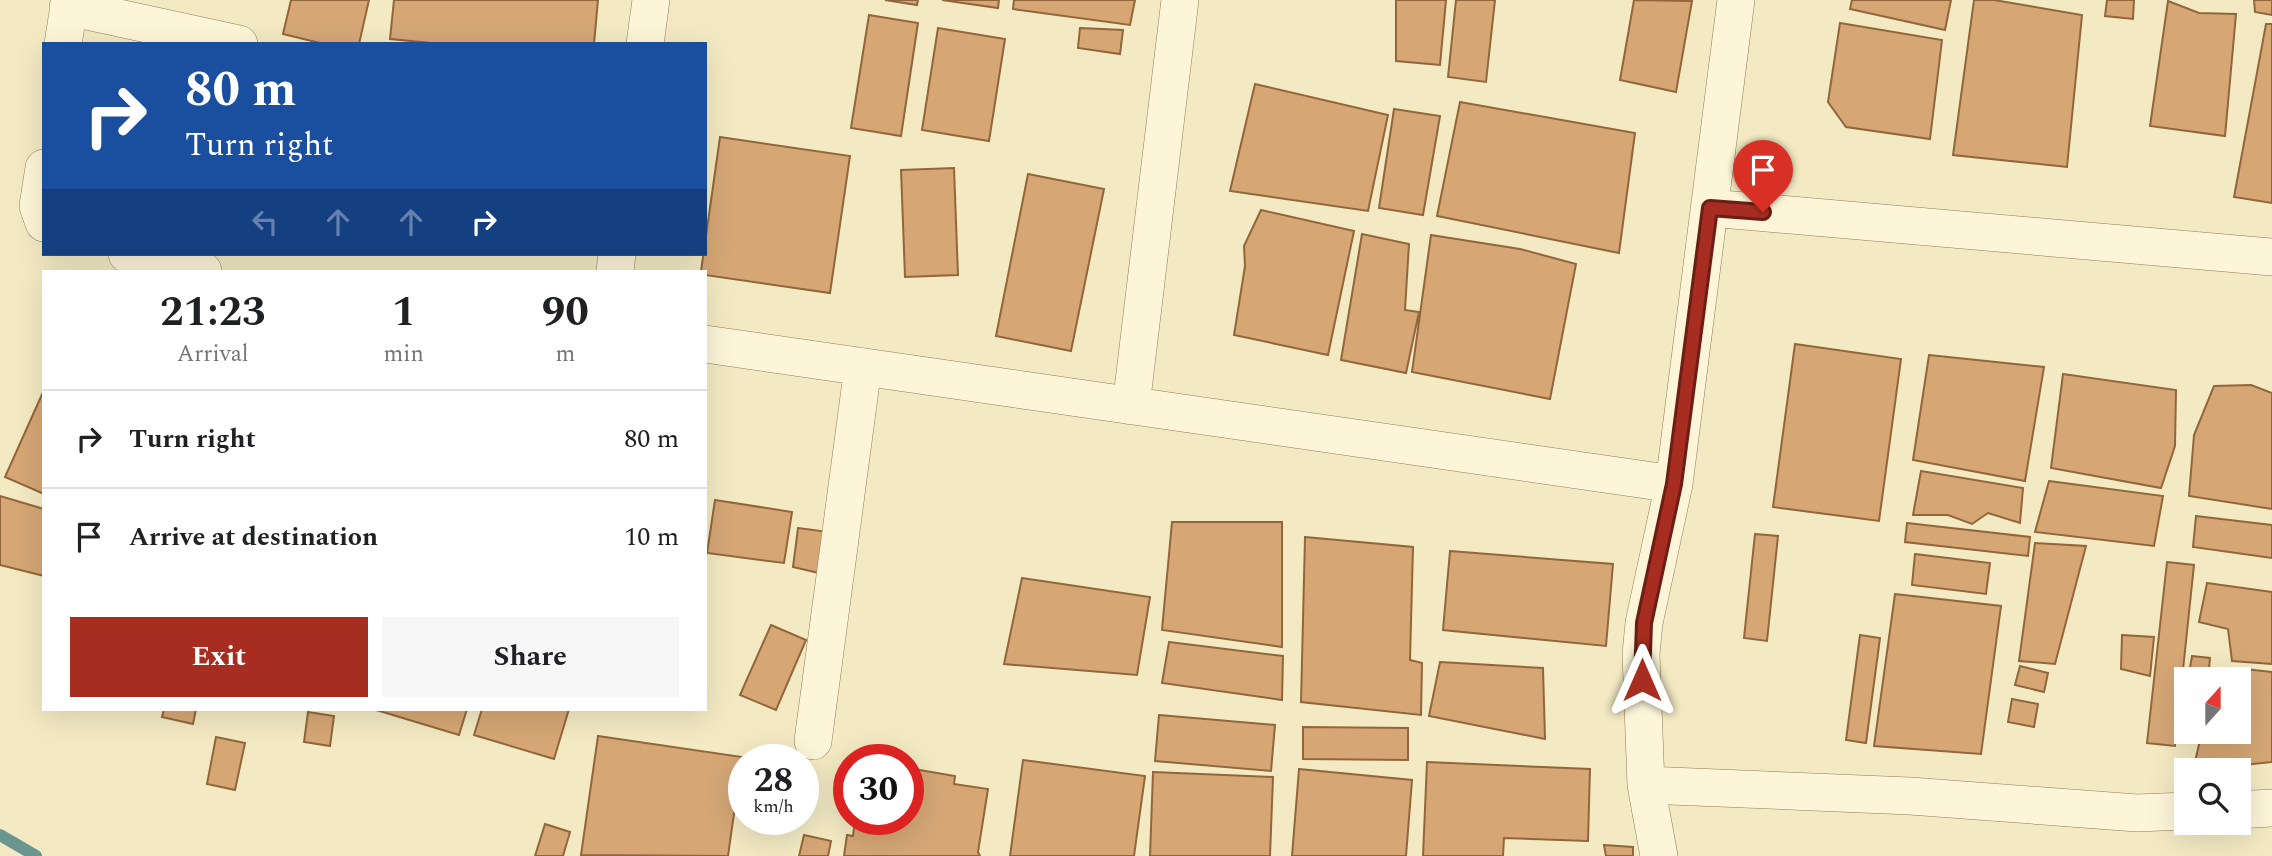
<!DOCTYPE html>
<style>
:root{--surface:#fff;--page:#f6f6f6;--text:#202124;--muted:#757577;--line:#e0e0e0;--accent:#a62d20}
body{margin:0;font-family:Spectral,serif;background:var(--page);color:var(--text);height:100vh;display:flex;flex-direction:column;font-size:26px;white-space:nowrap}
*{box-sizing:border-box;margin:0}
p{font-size:23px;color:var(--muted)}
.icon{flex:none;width:38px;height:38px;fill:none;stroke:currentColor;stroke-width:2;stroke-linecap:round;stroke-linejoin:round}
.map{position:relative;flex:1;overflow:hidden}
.drawer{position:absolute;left:42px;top:270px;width:665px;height:441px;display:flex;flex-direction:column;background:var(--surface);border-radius:0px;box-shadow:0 7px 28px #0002}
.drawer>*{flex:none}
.guide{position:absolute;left:42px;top:42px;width:665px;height:214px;border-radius:0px;box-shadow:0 7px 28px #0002;background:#1a4fa0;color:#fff;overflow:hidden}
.needle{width:46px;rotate:21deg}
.tools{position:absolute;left:2174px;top:667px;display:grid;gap:14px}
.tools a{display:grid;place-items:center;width:77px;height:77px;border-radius:0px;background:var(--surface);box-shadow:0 7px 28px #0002;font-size:35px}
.speed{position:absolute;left:728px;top:744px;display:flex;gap:14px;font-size:35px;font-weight:700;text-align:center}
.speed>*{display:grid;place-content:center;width:91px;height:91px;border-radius:50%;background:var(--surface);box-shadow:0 7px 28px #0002;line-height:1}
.speed small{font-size:18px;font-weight:400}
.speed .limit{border:10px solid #d22;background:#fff;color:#111}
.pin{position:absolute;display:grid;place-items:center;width:60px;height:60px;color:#fff;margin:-72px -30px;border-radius:50% 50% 50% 0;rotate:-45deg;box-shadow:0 0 7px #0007}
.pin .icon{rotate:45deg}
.me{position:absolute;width:77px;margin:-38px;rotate:0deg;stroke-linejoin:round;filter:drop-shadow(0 0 5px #0008)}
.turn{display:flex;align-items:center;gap:24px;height:147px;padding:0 28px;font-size:32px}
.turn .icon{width:91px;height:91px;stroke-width:2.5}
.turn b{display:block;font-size:49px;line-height:60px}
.lanes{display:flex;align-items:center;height:66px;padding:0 28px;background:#0003;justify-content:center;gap:35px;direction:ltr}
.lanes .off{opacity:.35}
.eta{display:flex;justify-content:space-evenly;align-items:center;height:119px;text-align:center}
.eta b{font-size:42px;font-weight:700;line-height:49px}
.button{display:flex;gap:14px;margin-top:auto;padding:14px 28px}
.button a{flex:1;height:80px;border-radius:0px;background:var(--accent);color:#fff;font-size:28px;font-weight:700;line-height:80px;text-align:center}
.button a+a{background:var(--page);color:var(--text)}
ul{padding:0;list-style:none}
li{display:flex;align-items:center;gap:21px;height:98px;padding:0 28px;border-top:2px solid var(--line)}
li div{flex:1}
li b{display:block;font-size:26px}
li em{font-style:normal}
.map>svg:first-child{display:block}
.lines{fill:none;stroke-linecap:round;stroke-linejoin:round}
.stream{stroke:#6b958f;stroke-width:12}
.building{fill:#d6a775;stroke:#92663a;stroke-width:2}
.minor-casing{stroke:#907c57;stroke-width:38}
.minor{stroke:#fcf5d8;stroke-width:37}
.route-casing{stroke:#6c1d15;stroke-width:18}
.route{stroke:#a62d20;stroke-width:12}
</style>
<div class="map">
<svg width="2272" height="856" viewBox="0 0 2272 856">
<rect width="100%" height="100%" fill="#f3eac3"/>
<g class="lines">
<path class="stream" d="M0,835L36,856"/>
</g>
<path class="building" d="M291,0H369L359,44H324L283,34Z
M394,0H598L594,44H442L390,39Z
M885,0H918L917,5Z
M942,0H999L998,8Z
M1014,0H1135L1130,25L1013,9Z
M1396,0H1446L1440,65L1396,61Z
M1456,0H1495L1486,82L1448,77Z
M1634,0L1692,1L1676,92L1620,80Z
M1852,0H1951L1945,30L1850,9Z
M1974,0H1994L2082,15L2067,167L1953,155Z
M2107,0H2134L2133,19L2105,16Z
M2254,0H2272V15L2255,12Z
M2168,1L2199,13L2236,14L2225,136L2150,126Z
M869,15L918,23L901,136L851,128Z
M1840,23L1942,40L1930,139L1846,127L1828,102Z
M2266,24H2272V203L2234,197Z
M938,28L1005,39L989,141L922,130Z
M1080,28L1123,30L1120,54L1078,48Z
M1255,84L1388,115L1368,211L1230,191Z
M1460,102L1635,133L1619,253L1437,216Z
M1394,109L1440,116L1423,215L1379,208Z
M720,137L850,156L830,293L705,275V271H701Z
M954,168L958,275L905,277L901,170Z
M1028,174L1104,189L1071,351L996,336Z
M1261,210L1354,231L1328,355L1234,335L1245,266L1244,246Z
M1362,234L1409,244L1405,310L1419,312L1406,373L1341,360Z
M1431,235L1520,249L1576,264L1550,399L1412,372Z
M1795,344L1901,359L1879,521L1773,507Z
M1929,355L2044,367L2025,481L1913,460Z
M2063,374L2176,390L2175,446L2161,488L2051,468Z
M2251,385L2272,393V509L2189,496L2194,435L2214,386Z
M44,390V494L5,477Z
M1921,471L2023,488L2020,523L1988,513L1972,524L1948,515H1913Z
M2049,481L2163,496L2154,546L2035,532Z
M0,496L44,509V576L0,565Z
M715,500L792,512L784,563L707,553Z
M2196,516L2272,525V558L2193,547Z
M1172,522H1282V647L1162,630Z
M1907,523L2030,537L2028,556L1905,542Z
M798,528L829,532L823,574L793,567Z
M1755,534L1778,536L1767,641L1744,638Z
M1305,537L1413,547L1410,660L1422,663L1421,715L1301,702Z
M2035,543L2086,546L2055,664L2019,661Z
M1450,551L1613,564L1606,646L1443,630Z
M1915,554L1990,563L1986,594L1912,585Z
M2167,562L2194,565L2175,746L2147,743Z
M1022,578L1150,597L1137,675L1004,664Z
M2207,583L2272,592V664L2232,661L2228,629L2199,622Z
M1895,594L2001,606L1981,754L1874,746Z
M771,625L806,640L776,710L740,695Z
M1860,635L1880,638L1866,743L1846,740Z
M2122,635L2154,637L2150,676L2121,669Z
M1169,642L1283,656L1282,700L1162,683Z
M2192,656L2210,658L2208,679H2188Z
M1440,662L1543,668L1545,739L1429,716Z
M2020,666L2048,673L2044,692L2015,685Z
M2245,669L2272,672V762L2193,770L2202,732H2238V679H2214L2215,674Z
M2012,699L2038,704L2034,727L2008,722Z
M164,709H196L193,724L162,717Z
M373,709H467L459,735Z
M482,709H569L554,759L474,735Z
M308,712L334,716L330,746L304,742Z
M1159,715L1275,725L1271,771L1155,761Z
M1303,727L1408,728V760L1303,759Z
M598,736L742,757L728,856L581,855Z
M216,737L245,743L235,790L207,784Z
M1023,760L1145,776L1134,856H1010Z
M1427,762L1590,769L1588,841L1504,838L1503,856H1423Z
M908,768L955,776L954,784L988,789L978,852L980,856H844L847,835L853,836L855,821L850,819H908Z
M1299,769L1412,780L1406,856H1292Z
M1153,772L1273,777L1270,856H1150Z
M545,824L570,832L563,856H535Z
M804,835L831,841L828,856H799Z
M1604,845L1633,847V856H1606Z"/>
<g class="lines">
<defs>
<path id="minor" d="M68,7L239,44
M63,44L70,0
M645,44L651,0
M44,168L38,206L44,223
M1710,208L2272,257
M127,254L203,271
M615,271L617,254
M705,344L1674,484
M1131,406L1180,0
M813,741L863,367
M1646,785L1910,796L2137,813L2186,811
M2238,810L2272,808
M1659,856L1646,785L1641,654L1644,623L1674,484L1736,0"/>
</defs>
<use href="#minor" class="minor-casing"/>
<use href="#minor" class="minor"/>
</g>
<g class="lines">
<defs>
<path id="route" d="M1642,680L1644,623L1674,484L1710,208L1763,212"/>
</defs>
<use href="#route" class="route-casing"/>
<use href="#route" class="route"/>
</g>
</svg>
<div class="tools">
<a><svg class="needle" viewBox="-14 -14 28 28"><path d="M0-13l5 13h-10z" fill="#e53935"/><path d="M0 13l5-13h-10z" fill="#757577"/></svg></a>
<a><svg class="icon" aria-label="search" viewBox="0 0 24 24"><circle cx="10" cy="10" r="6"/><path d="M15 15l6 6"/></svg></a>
</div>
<div class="speed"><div>28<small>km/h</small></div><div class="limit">30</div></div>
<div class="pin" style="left:1763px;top:212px;background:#d93025"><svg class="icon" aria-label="arrive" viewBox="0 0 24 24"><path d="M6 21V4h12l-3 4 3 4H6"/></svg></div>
<svg class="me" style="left:1642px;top:680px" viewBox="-20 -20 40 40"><path d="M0-17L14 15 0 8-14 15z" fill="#a62d20" stroke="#fff" stroke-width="4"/></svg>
<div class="guide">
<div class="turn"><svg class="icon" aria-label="right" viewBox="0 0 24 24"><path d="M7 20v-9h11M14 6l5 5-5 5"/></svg><div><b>80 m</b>Turn right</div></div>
<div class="lanes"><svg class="icon off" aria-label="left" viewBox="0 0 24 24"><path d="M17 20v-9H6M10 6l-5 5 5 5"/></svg><svg class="icon off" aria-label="ahead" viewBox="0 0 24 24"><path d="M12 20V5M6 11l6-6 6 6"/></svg><svg class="icon off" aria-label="ahead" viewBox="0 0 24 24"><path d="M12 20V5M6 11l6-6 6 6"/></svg><svg class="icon" aria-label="right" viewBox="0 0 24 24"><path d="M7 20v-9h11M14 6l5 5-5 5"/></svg></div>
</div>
<section class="drawer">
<div class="eta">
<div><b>21:23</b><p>Arrival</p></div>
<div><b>1</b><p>min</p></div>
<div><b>90</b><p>m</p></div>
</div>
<ul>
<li><svg class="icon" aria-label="right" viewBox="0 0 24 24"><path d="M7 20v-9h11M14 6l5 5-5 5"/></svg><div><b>Turn right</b></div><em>80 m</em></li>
<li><svg class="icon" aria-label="arrive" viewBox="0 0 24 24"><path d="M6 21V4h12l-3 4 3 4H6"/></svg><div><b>Arrive at destination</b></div><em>10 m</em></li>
</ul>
<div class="button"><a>Exit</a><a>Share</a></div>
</section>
</div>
